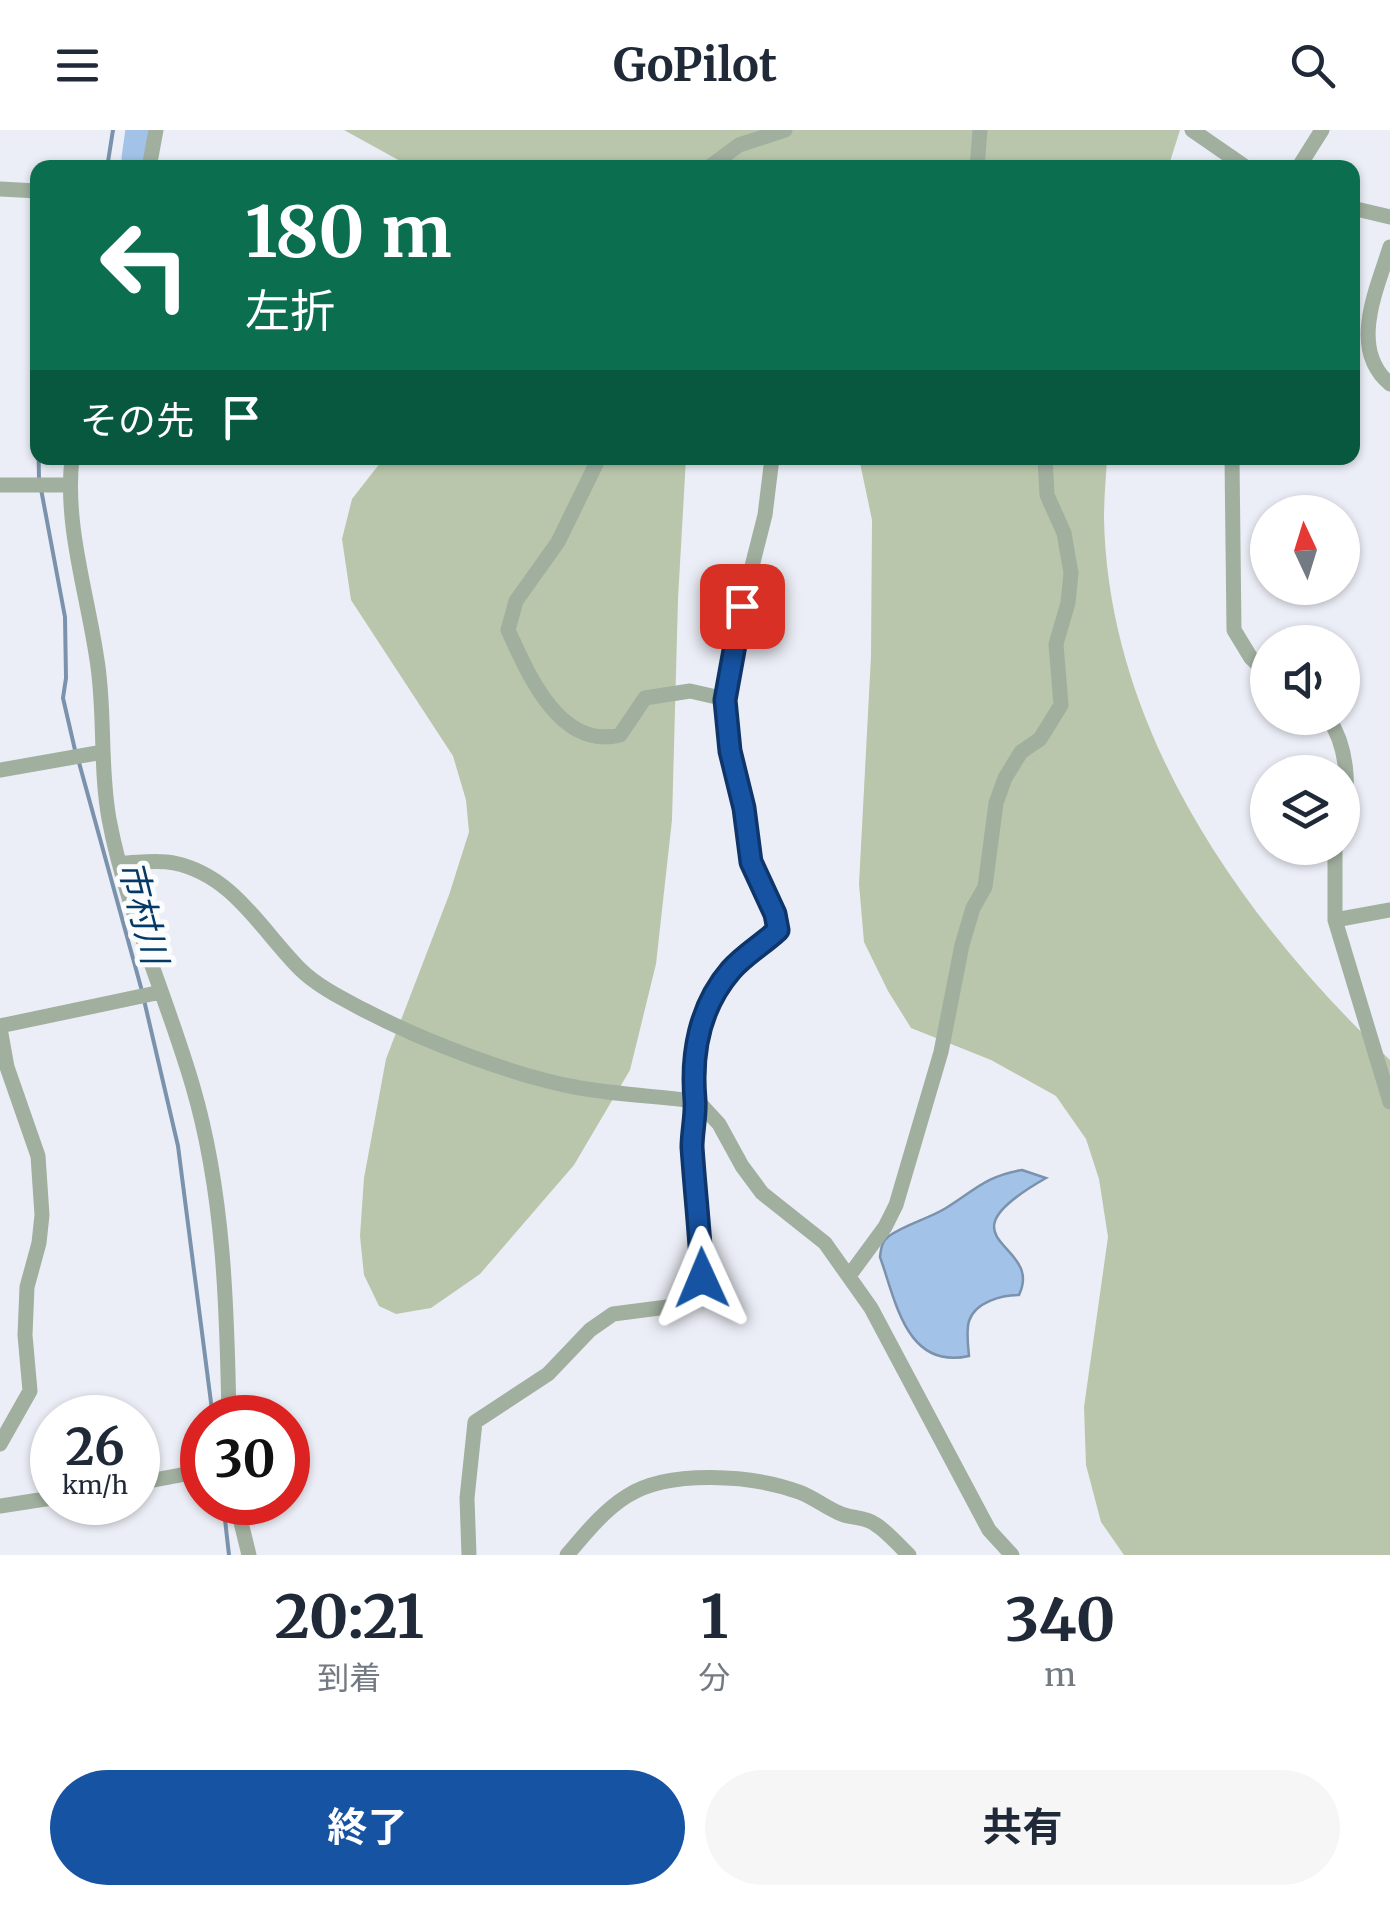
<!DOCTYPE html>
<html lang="ja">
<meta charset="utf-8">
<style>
:root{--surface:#fff;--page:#f6f6f7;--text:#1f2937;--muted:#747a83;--accent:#1653a3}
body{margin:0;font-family:Merriweather,"Noto Sans JP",serif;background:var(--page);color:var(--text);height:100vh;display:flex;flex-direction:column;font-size:38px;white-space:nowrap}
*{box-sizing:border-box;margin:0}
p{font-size:32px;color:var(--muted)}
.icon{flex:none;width:55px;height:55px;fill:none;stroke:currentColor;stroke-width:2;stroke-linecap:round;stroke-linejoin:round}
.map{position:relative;height:1425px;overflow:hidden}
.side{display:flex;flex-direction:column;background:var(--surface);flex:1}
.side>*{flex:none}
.top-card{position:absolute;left:30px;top:30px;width:1330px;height:305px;border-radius:20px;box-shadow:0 2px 8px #0004;background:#0b6e4f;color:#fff;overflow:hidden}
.needle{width:65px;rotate:356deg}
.fabs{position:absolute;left:1250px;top:365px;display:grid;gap:20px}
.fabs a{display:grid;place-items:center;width:110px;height:110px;border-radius:50%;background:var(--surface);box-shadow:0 2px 8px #0004;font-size:50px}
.speed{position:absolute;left:30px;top:1265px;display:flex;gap:20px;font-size:50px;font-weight:700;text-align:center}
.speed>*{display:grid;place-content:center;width:130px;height:130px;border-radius:50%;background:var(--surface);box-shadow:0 2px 8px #0004;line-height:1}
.speed small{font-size:25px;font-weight:400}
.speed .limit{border:15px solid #d22;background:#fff;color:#111}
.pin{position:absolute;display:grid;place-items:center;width:85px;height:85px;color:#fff;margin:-42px;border-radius:20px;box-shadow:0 5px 15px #0006}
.me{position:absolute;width:110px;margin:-55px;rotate:359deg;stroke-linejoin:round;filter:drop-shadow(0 0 8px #0008)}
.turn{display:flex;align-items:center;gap:35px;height:210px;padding:0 50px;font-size:45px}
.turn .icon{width:130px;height:130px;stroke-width:2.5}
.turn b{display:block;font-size:70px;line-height:85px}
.then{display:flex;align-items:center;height:95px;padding:0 50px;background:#0003;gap:20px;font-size:38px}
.eta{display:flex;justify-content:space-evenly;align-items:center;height:170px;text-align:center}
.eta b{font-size:60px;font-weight:700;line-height:70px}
.cta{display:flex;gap:20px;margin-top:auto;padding:20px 50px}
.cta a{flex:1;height:115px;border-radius:60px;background:var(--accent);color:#fff;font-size:40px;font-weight:700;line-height:115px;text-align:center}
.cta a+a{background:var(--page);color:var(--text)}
header{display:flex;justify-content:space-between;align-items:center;height:130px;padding:0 50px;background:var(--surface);font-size:45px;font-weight:700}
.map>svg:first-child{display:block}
.green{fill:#b9c6ab}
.water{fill:#a2c3e7;stroke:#7b92ac;stroke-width:2.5}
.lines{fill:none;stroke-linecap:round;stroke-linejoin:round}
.stream{stroke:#7b92ac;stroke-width:4}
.river{stroke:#a2c3e7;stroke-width:25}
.minor{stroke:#a1af9f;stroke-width:15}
.route-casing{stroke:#0e366a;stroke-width:25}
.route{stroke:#1653a3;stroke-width:18}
.labels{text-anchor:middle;stroke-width:10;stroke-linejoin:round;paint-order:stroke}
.water-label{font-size:35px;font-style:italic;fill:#053965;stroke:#fbfcfd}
</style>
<header><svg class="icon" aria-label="menu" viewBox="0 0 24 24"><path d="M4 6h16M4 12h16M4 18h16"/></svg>GoPilot<svg class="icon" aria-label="search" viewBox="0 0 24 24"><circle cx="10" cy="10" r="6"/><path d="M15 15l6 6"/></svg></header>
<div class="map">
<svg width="1390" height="1425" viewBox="0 0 1390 1425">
<rect width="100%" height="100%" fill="#eceef7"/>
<path class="green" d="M344,0H1180L1168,38H431L402,32Z
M384,328H686L678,469L672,690L656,834L630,940L574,1035L480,1144L431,1178L396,1184L379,1176L364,1145L360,1106L364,1048L386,929L449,765L469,702L466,670L453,626L351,470L342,409L352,369Z
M859,328H1107C1106,348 1104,368 1104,388C1108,600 1242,790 1390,930V1425H1124L1101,1392L1086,1335L1084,1277L1108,1107L1099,1049L1086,1009L1056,966L991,930L911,898L888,861L864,812L859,754L871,526L872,390Z"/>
<path class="water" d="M1022,1040L1046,1048C932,1113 1045,1111 1019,1165C1002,1165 975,1172 969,1191C966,1201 968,1215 969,1226C906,1240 896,1171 880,1127C881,1118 882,1111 889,1106C906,1094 928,1089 946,1078C975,1060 986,1046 1022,1040Z"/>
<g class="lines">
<path class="stream" d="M107,38L113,0
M38,290L39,350
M41,359L65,487L66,548L63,568L75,620
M78,629L142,861
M144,870L178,1016L213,1288
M223,1372L229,1425"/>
<path class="river" d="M134,28L138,0"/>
<path class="minor" d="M1192,0L1247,38
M149,38L156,0
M708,38L739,15L785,0
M977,38L980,0
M1298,38L1322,0
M0,59L38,61
M1352,78L1390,87
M1390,117C1377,159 1348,219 1390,254
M72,328C64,398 89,468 98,537C105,588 100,639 109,689C126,780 167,867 193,957C224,1063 227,1177 229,1288
M599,328L558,412L516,471L508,500C528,544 560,620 620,605L645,568L690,561L725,569
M1232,328L1234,500L1251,528L1268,544
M0,355H70
M1328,588C1348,616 1350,659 1342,692
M0,640L103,622
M1335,718V790L1390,972
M120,733C137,733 157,729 174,733C233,745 261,800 300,839C317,856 343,869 364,880C424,911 513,946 580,958C615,964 651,966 686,970L695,968
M1335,790L1390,780
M0,896L161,862
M0,898L7,937L38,1026L42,1085L39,1113L27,1157L25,1205L30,1261L0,1314
M695,968L719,994L742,1036L762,1063L825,1113L871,1178L989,1400L1012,1425
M849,1146L885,1097L896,1075L941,922L962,815L973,778L985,757L996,673L1005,648L1021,622L1040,609L1061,575L1056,514L1068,473L1071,443L1064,403L1047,365L1045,328
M138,1353L202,1341
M236,1372L249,1425
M0,1376L52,1368
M469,1425L467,1368L475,1292L548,1244L590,1200L613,1184L675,1176L695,1165L701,1149L700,1090L692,1014L694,920L708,878L731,840L777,799L775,783L751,732L744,679L730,621L725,569L734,507L765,385L772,328
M567,1425C585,1404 603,1381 627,1366C669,1339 753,1345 799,1362C813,1367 825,1377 839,1383C851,1389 864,1386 875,1394C888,1402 898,1415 909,1425"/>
</g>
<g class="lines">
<defs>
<path id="route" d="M702,1148C700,1104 695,1061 692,1017C692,1002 696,986 695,970C691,925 699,877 731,840C744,825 763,814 778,800L775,784L751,732L744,678L730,621L725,570L742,476"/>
</defs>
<use href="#route" class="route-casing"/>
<use href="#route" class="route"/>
</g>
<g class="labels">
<g class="water-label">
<text transform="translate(143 782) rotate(76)" y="12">市村川</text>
</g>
</g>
</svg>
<div class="fabs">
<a><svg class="needle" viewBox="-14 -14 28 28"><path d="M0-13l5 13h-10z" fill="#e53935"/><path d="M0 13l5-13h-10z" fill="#747a83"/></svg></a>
<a><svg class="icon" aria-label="sound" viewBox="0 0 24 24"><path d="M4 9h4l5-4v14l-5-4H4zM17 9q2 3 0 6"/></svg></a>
<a><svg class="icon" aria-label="layers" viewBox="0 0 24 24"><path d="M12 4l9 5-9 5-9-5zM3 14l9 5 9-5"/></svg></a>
</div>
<div class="speed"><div>26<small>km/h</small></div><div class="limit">30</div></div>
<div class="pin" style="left:742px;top:476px;background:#d93025"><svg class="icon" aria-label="arrive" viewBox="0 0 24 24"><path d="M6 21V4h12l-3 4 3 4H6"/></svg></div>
<svg class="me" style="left:702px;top:1148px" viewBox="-20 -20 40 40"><path d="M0-17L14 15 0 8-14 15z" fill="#1653a3" stroke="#fff" stroke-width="4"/></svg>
<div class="top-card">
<div class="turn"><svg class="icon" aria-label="left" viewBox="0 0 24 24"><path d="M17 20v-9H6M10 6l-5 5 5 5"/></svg><div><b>180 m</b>左折</div></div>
<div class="then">その先<svg class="icon" aria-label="arrive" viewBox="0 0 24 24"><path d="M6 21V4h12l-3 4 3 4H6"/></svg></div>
</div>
</div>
<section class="side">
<div class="eta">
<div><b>20:21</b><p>到着</p></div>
<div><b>1</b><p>分</p></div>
<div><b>340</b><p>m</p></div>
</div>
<div class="cta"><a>終了</a><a>共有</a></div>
</section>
